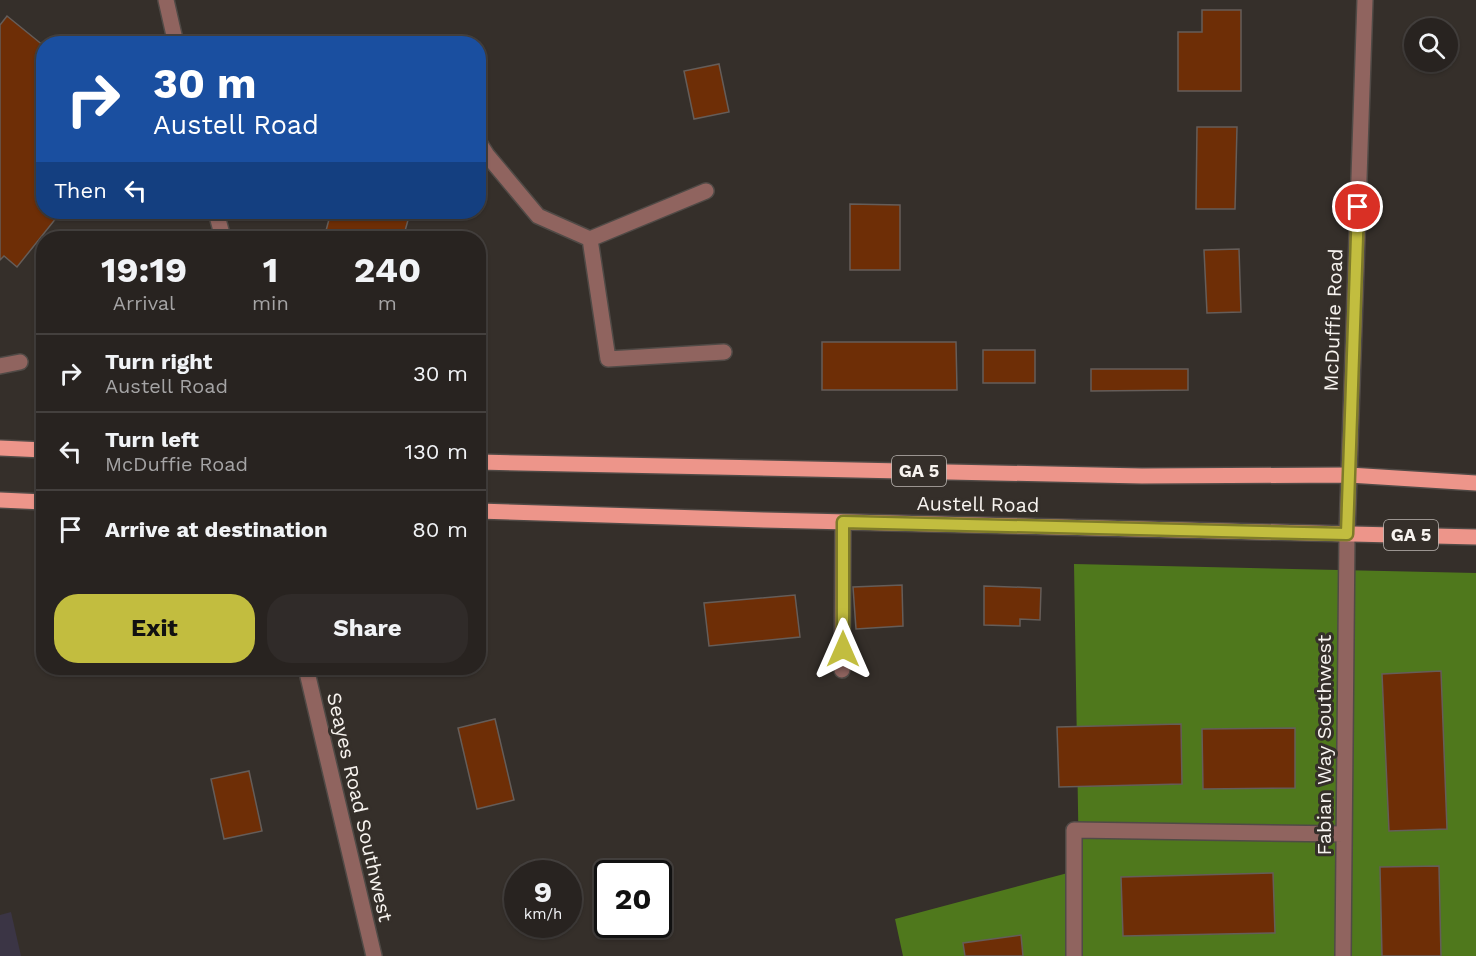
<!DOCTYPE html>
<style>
:root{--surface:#282320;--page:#302b29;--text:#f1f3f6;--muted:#a5a4a5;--line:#44403e;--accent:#c2bd3f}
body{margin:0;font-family:"Work Sans",sans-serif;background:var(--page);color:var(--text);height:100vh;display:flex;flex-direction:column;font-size:22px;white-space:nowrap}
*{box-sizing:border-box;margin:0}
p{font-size:20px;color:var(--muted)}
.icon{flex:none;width:33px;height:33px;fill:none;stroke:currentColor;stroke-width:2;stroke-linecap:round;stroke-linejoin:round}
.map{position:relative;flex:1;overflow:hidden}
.side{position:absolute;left:36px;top:231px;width:450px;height:444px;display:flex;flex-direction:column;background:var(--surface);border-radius:24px;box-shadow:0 2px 4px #0004,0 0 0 2px var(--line)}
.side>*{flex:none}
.banner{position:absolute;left:36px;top:36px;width:450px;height:183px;border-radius:24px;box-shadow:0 2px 4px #0004,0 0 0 2px var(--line);background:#1a4fa0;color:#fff;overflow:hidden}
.fabs{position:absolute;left:1404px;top:18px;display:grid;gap:12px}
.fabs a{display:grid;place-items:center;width:54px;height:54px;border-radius:50%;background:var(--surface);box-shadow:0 2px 4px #0004,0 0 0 2px var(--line);font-size:30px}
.speed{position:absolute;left:504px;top:860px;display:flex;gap:12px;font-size:30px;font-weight:700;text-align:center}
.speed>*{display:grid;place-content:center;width:78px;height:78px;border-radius:50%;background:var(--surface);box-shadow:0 2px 4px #0004,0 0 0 2px var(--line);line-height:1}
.speed small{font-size:15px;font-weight:400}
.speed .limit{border:3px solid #111;border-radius:9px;background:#fff;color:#111}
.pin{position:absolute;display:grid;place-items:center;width:51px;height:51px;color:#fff;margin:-26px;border:3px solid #fff;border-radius:50%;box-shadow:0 2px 6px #0007}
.me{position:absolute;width:66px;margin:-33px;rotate:0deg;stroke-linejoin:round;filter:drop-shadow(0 0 4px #0008)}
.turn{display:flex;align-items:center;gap:21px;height:126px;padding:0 18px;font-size:27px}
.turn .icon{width:78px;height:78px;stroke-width:2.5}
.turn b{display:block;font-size:42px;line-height:51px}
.then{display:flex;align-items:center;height:57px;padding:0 18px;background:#0003;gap:12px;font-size:22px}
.eta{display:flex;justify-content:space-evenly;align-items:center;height:102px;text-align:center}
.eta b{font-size:36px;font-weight:700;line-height:42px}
.primary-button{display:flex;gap:12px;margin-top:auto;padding:12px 18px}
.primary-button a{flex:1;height:69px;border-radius:24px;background:var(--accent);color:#111;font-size:24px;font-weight:700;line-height:69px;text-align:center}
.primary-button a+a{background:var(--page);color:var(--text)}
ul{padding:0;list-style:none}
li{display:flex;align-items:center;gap:18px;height:78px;padding:0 18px;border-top:2px solid var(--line)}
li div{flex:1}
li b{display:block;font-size:22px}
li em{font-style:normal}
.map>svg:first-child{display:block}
.commercial{fill:#3b3545}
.forest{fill:#4f781c}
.building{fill:#6e2e06;stroke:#655d59;stroke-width:1.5}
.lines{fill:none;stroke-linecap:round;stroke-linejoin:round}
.service-casing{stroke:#504a46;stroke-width:18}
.minor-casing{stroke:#504a46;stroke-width:18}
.tertiary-casing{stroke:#504a46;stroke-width:18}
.primary-casing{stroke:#504a46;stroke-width:18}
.service{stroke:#90645f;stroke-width:15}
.minor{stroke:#90645f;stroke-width:15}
.tertiary{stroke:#90645f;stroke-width:15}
.primary{stroke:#ed958a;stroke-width:15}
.route-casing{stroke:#7e7b29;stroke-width:15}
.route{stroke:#c2bd3f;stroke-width:10}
.labels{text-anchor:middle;stroke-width:6;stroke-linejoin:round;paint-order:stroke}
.shield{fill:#352f2a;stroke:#bdb8b4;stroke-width:1.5}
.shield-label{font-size:18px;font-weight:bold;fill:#f7f3ef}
.street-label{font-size:20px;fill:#f7f3ef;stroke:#352f2a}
</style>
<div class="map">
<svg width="1476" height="956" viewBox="0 0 1476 956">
<rect width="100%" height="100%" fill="#352f2a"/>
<path class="commercial" d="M11,912L21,956H0V915Z"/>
<path class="forest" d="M1074,564L1476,573V956H903L895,919L1079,870Z"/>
<path class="building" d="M1202,10H1241V91H1178V32H1202Z
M7,16L44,46V212H61L17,267L4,256L0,260V25Z
M719,64L729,112L694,119L684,71Z
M1197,127H1237L1235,209H1196Z
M850,204L900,205V270H850Z
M331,212H406L410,213L403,238H324Z
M1239,249L1241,312L1207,313L1204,250Z
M822,342H956L957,390H822Z
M983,350H1035V383H983Z
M1091,369H1188V390L1091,391Z
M902,585L903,626L856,629L853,587Z
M984,586L1041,588L1040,620L1020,619V626L984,625Z
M795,595L800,637L709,646L704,603Z
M1441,671L1447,829L1389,831L1382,674Z
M495,719L514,800L477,809L458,728Z
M1181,724L1182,784L1059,787L1057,727Z
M1295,728V788L1203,789L1202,729Z
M249,771L262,831L224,839L211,779Z
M1439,866L1441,956H1382L1380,867Z
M1273,873L1275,933L1123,936L1121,877Z
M1021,935L1023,956H965L963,943Z"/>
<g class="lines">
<defs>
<path id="service" d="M478,141L487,155L538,216L590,239L706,191
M590,239L608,359L724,352
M0,366L20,362
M842,670L843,522"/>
<path id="minor" d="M166,0L176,44
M216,212L223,238
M306,668L374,956
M1074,956V830L1344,834
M1343,956L1347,534"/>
<path id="tertiary" d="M1347,534L1365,0"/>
<path id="primary" d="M0,448L44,450
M478,462L1142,476L1349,475L1476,483
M0,500L44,502
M478,511L764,520L1476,537"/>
</defs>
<use href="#service" class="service-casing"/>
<use href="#minor" class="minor-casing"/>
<use href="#tertiary" class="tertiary-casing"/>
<use href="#primary" class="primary-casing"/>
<use href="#service" class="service"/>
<use href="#minor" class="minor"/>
<use href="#tertiary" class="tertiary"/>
<use href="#primary" class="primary"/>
</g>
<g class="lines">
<defs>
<path id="route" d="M843,649V522L1347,534L1358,207"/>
</defs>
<use href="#route" class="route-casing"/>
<use href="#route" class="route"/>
</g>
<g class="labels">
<g class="shield">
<rect x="892" y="456" width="54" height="30" rx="4.5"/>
<rect x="1384" y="520" width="54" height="30" rx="4.5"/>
</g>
<g class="shield-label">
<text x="919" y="477">GA 5</text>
<text x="1411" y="541">GA 5</text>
</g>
<g class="street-label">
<text transform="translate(1333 320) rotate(-88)" y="7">McDuffie Road</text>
<text transform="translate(978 504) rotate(1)" y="7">Austell Road</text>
<text transform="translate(1324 745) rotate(-90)" y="7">Fabian Way Southwest</text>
<text transform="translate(360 807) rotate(77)" y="7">Seayes Road Southwest</text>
</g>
</g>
</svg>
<div class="fabs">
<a><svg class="icon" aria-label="search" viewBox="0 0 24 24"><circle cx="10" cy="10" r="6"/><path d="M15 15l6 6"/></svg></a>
</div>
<div class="speed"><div>9<small>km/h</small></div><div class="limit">20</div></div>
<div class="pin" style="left:1358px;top:207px;background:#d93025"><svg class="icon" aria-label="arrive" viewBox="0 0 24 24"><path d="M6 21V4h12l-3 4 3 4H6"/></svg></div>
<svg class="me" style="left:843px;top:649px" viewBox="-20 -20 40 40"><path d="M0-17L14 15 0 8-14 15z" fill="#c2bd3f" stroke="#fff" stroke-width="4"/></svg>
<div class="banner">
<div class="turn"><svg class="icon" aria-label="right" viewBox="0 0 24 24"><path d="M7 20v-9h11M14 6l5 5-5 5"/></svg><div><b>30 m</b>Austell Road</div></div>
<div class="then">Then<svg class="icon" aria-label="left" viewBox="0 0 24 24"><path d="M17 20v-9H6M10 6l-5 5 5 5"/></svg></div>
</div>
<section class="side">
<div class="eta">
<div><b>19:19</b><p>Arrival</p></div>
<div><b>1</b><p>min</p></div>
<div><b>240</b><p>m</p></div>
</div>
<ul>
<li><svg class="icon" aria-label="right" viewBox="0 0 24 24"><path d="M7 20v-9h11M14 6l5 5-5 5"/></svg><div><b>Turn right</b><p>Austell Road</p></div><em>30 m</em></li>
<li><svg class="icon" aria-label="left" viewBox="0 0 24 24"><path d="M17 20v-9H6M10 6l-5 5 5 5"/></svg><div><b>Turn left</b><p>McDuffie Road</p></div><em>130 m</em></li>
<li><svg class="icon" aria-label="arrive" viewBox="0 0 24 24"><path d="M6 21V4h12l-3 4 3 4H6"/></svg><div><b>Arrive at destination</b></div><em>80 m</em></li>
</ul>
<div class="primary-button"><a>Exit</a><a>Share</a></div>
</section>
</div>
